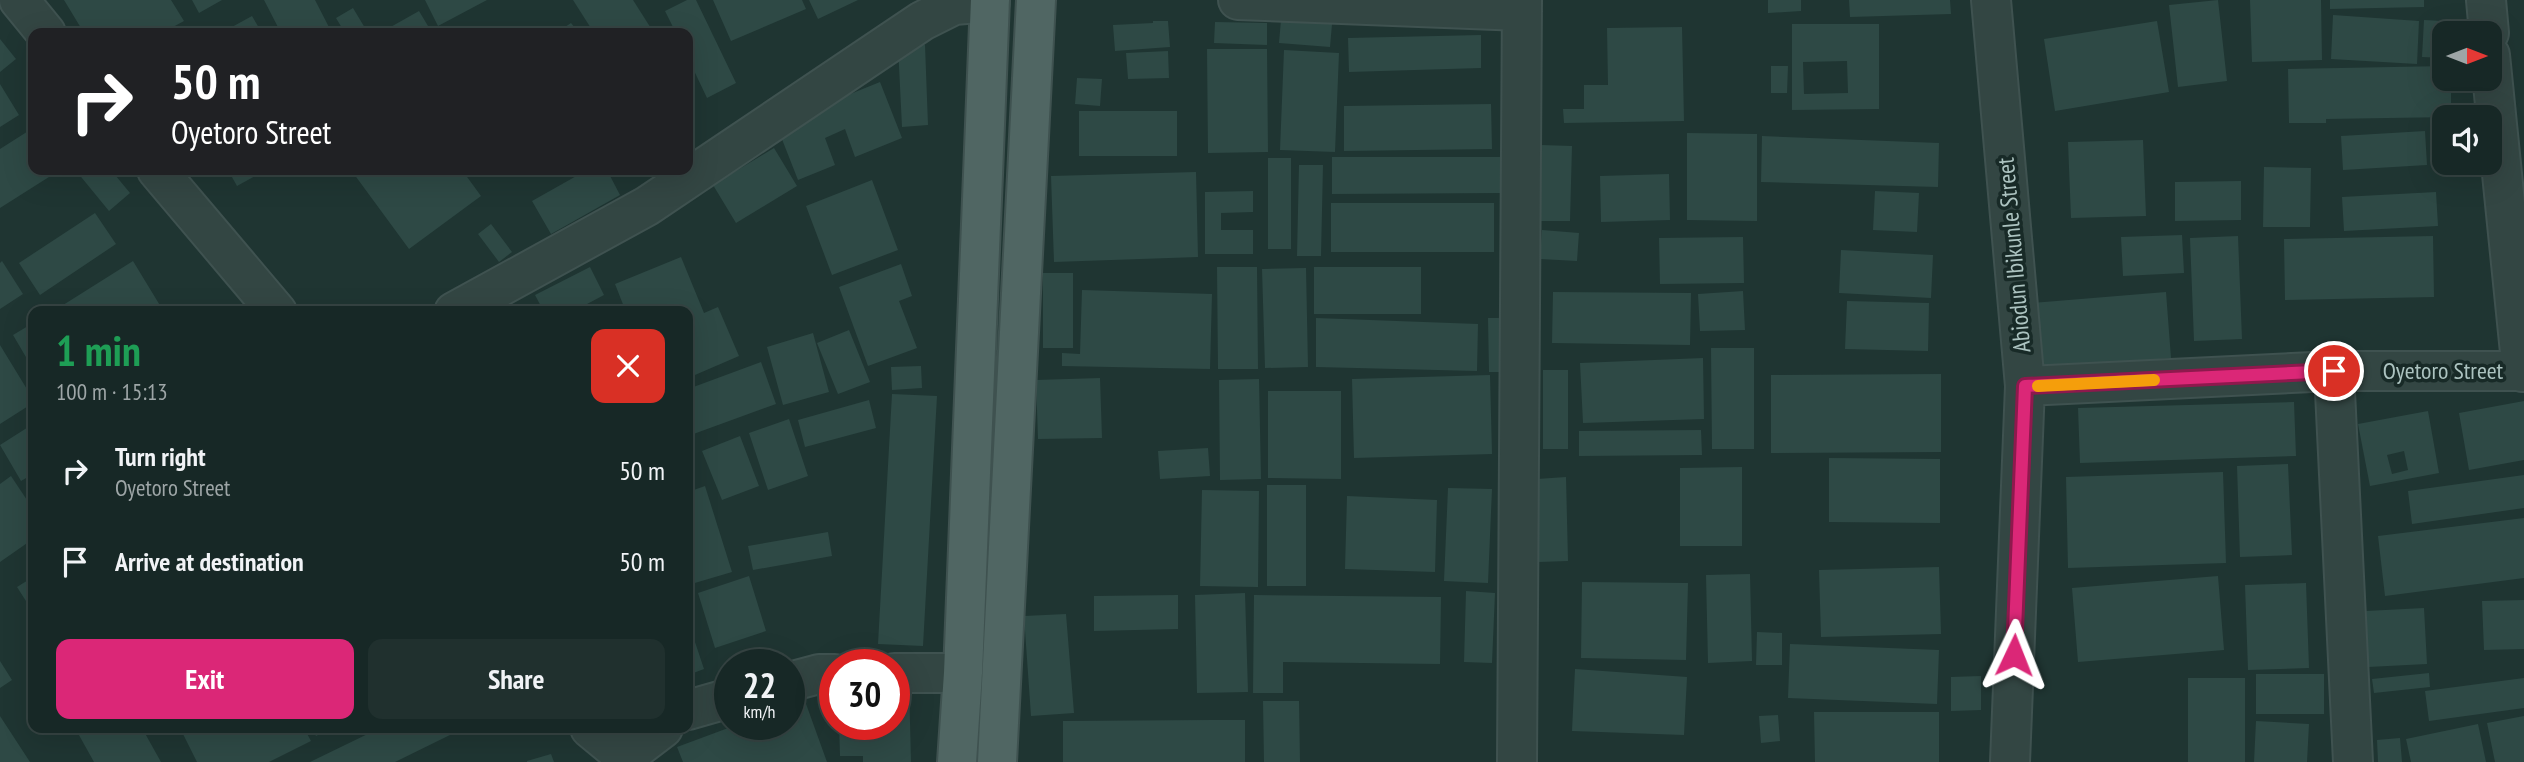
<!DOCTYPE html>
<meta charset="utf-8">
<style>
:root{--surface:#172826;--page:#20302e;--text:#f1f3f6;--muted:#9ea6a7;--line:#364443;--accent:#db2777}
body{margin:0;font-family:"PT Sans Narrow",sans-serif;background:var(--page);color:var(--text);height:100vh;display:flex;flex-direction:column;font-size:26px;white-space:nowrap}
*{box-sizing:border-box;margin:0}
p{font-size:23px;color:var(--muted)}
.icon{flex:none;width:38px;height:38px;fill:none;stroke:currentColor;stroke-width:2;stroke-linecap:round;stroke-linejoin:round}
.map{position:relative;flex:1;overflow:hidden}
.sheet{position:absolute;left:28px;top:306px;width:665px;height:427px;display:flex;flex-direction:column;background:var(--surface);border-radius:14px;box-shadow:0 7px 28px #0002,0 0 0 2px var(--line)}
.sheet>*{flex:none}
.top-card{position:absolute;left:28px;top:28px;width:665px;height:147px;border-radius:14px;box-shadow:0 7px 28px #0002,0 0 0 2px var(--line);background:#202124;color:#fff;overflow:hidden}
.needle{width:46px;rotate:90deg}
.buttons{position:absolute;left:2432px;top:21px;display:grid;gap:14px}
.buttons a{display:grid;place-items:center;width:70px;height:70px;border-radius:14px;background:var(--surface);box-shadow:0 7px 28px #0002,0 0 0 2px var(--line);font-size:35px}
.speed{position:absolute;left:714px;top:649px;display:flex;gap:14px;font-size:35px;font-weight:700;text-align:center}
.speed>*{display:grid;place-content:center;width:91px;height:91px;border-radius:50%;background:var(--surface);box-shadow:0 7px 28px #0002,0 0 0 2px var(--line);line-height:1}
.speed small{font-size:18px;font-weight:400}
.speed .limit{border:10px solid #d22;background:#fff;color:#111}
.pin{position:absolute;display:grid;place-items:center;width:60px;height:60px;color:#fff;margin:-30px;border:4px solid #fff;border-radius:50%;box-shadow:0 2px 7px #0007}
.me{position:absolute;width:77px;margin:-38px;rotate:2deg;stroke-linejoin:round;filter:drop-shadow(0 0 5px #0008)}
.turn{display:flex;align-items:center;gap:24px;height:147px;padding:0 28px;font-size:32px}
.turn .icon{width:91px;height:91px;stroke-width:2.5}
.turn b{display:block;font-size:49px;line-height:60px}
.round{display:grid;place-items:center;flex:none;width:74px;height:74px;border-radius:14px;background:var(--page)}
.overview{display:flex;align-items:center;justify-content:space-between;height:119px;padding:0 28px}
h1{font-size:42px;font-weight:600;line-height:52px;color:#1e9e55}
.button{display:flex;gap:14px;margin-top:auto;padding:14px 28px}
.button a{flex:1;height:80px;border-radius:14px;background:var(--accent);color:#fff;font-size:28px;font-weight:600;line-height:80px;text-align:center}
.button a+a{background:var(--page);color:var(--text)}
ul{padding:0;list-style:none}
li{display:flex;align-items:center;gap:21px;height:91px;padding:0 28px}
li div{flex:1}
li b{display:block;font-size:26px}
li em{font-style:normal}
.map>svg:first-child{display:block}
.building{fill:#2e4945;fill-rule:evenodd}
.lines{fill:none;stroke-linecap:round;stroke-linejoin:round}
.minor-casing{stroke:#3f5250;stroke-width:42}
.major-casing{stroke:#3f5250;stroke-width:42}
.minor{stroke:#334643;stroke-width:38}
.major{stroke:#506663;stroke-width:38}
.route-casing{stroke:#8e194d;stroke-width:18}
.route{stroke:#db2777;stroke-width:12}
.slow{stroke:#f59e0b;stroke-width:12}
.labels{text-anchor:middle;stroke-width:7;stroke-linejoin:round;paint-order:stroke}
.street-label{font-size:24px;fill:#acc3c0;stroke:#182a27}
</style>
<div class="map">
<svg width="2524" height="762" viewBox="0 0 2524 762">
<rect width="100%" height="100%" fill="#1f3532"/>
<path class="building" d="M64,0H171L184,21L162,33H84Z
M192,0H222L199,13Z
M264,0H315L332,33H281Z
M425,0H487L438,26Z
M573,0H633L654,33H594Z
M687,0H696L736,83L707,98L688,58V33H676L665,11Z
M713,0H802L806,9L731,41Z
M809,0H858L818,19Z
M1768,0H1801V11L1768,13Z
M1849,0H1950L1951,14L1850,17Z
M2218,0L2227,81L2178,87L2169,5Z
M2250,0H2321L2322,60L2252,62Z
M2330,0H2424V7L2330,9Z
M353,8L368,33H345L336,18Z
M419,11L431,31L427,33H380Z
M2333,15L2419,21L2417,64L2331,59Z
M252,16L262,33H221Z
M1281,20L1332,24L1330,47L1279,43Z
M2424,20L2461,22V33H2445V58L2422,57Z
M1153,21H1168L1170,47L1115,51L1113,25L1153,23Z
M2157,21L2169,92L2055,111L2044,39Z
M1215,22L1267,23V45L1214,43Z
M571,23L579,33H556Z
M1792,24H1879V109L1792,110ZM1847,61L1848,93L1804,94L1803,62Z
M1682,27L1684,121L1564,123L1563,109H1584V85H1608L1607,28Z
M1481,35V68L1349,72L1348,38Z
M0,39L16,59L0,72Z
M925,45L928,125L902,127L898,46Z
M1207,49H1267L1268,152L1208,153Z
M1284,50L1339,53L1335,152L1280,150Z
M1168,51L1169,78L1128,79L1126,53Z
M1771,66H1788L1787,93H1771Z
M2445,66V79H2451V117L2326,119V123H2289L2288,69Z
M1077,78L1102,79L1100,106L1075,104Z
M880,82L902,138L855,157L845,129L825,138L835,165L798,180L776,124Z
M0,84L19,115L0,127Z
M1491,104L1492,149L1344,151V106Z
M1079,111H1177V156H1079Z
M33,128V170H60L0,208V149Z
M2425,131L2427,165L2343,170L2341,136Z
M1687,133L1757,134V221L1687,220Z
M1762,136L1939,143L1938,187L1761,182Z
M2143,140L2146,216L2071,218L2068,142Z
M1541,145L1572,146L1570,221H1539Z
M774,148L797,186L736,223L713,185Z
M1332,157H1502V193L1332,194Z
M1268,158H1291V249H1268Z
M1299,165H1323L1321,256H1297Z
M2264,167L2311,168L2310,227H2263Z
M80,170H111L130,193L109,211L77,172Z
M228,170H266L237,186Z
M351,170H462L481,196L409,249Z
M587,170H607L620,195L551,234L532,201Z
M1196,172L1198,257L1054,262L1051,176Z
M1669,174L1670,220L1601,222L1600,176Z
M872,180L898,250L832,275L806,206Z
M2241,181V220L2175,221V182Z
M1253,191V212L1221,213V230H1253V254H1205V192Z
M1875,191L1919,193L1917,232L1873,230Z
M2436,192L2438,226L2344,231L2342,197Z
M1331,203H1494V252H1331Z
M95,213L116,244L40,295L19,263Z
M491,224L512,252L499,262L478,234Z
M1542,230L1579,233L1577,261L1540,259Z
M2182,235L2184,273L2123,276L2121,237Z
M2238,236L2242,339L2194,341L2190,238Z
M2433,236L2434,297L2285,300L2284,239Z
M1743,237L1744,283L1660,284L1659,238Z
M1841,250L1933,255L1931,298L1839,293Z
M681,257L704,313L718,307L739,356L688,378V312H626L615,284Z
M2,261L23,294L0,309V263Z
M133,261L164,312H52Z
M901,264L912,296L899,301L917,348L868,366L839,287Z
M590,267L604,295L572,312H544L535,295Z
M1217,267H1257L1258,369H1218Z
M1314,267H1421V314H1314Z
M1306,268L1308,367L1265,368L1262,269Z
M1043,273H1073V348H1043Z
M1082,290L1212,294L1210,369L1062,366V353L1080,354Z
M1743,291L1745,330L1700,331L1698,294Z
M1553,292L1691,293L1690,345L1552,343Z
M2166,292L2171,358L2038,369L2032,303Z
M1847,301L1929,303L1928,351L1845,349Z
M1316,318L1478,324L1477,371L1316,367Z
M1488,318H1502V372H1489Z
M33,323V369L13,335Z
M849,330L870,382L838,394L817,343Z
M813,333L829,392L783,405L767,347Z
M0,345L33,399V403L0,424Z
M1711,348H1754V449H1712Z
M1703,358L1704,419L1583,423L1580,363Z
M761,362L776,404L688,436V389Z
M921,366L922,388L892,390L891,367Z
M1543,370H1568V449H1543Z
M1941,374V452L1771,453V375Z
M1490,375L1492,454L1354,458L1352,379Z
M1100,378L1102,438L1038,439L1036,380Z
M1259,379L1261,479L1220,480L1219,380Z
M1268,391H1341V479L1268,478Z
M892,394L937,396L923,646L878,644Z
M869,400L876,428L805,447L798,420Z
M2524,401V460L2469,470L2459,413Z
M2294,402L2296,456L2080,463L2078,408Z
M2428,411L2439,473L2370,486L2358,424ZM2404,451L2408,470L2392,474L2387,455Z
M789,419L808,476L768,490L749,433Z
M33,424V474L21,481L0,445Z
M1701,430L1702,455L1579,456V431Z
M740,436L759,486L722,500L702,451Z
M1208,448L1210,476L1160,479L1158,451Z
M1829,458L1940,459V523L1829,522Z
M2288,464L2292,555L2240,557L2237,466Z
M1742,467V546H1680V468Z
M2223,472L2226,563L2068,568L2066,477Z
M2524,475V508L2412,524L2408,491Z
M11,476L33,509V539L0,562V484Z
M1566,477L1568,561L1539,562L1537,479Z
M1267,485H1306V586H1267Z
M705,486L732,572L688,585V492Z
M1448,488L1492,489L1488,583L1444,581Z
M1202,490L1259,491L1258,587L1200,586Z
M1347,496L1437,500L1435,572L1345,569Z
M2524,518V578L2385,596L2378,536Z
M828,532L832,556L753,570L748,546Z
M1939,567L1941,634L1821,637L1819,570Z
M1750,574L1752,661L1708,663L1706,575Z
M749,576L766,631L715,648L698,593Z
M2218,576L2224,650L2078,662L2072,588Z
M33,577V612L17,587Z
M1582,582L1688,583L1686,660L1581,658Z
M2306,583L2309,668L2248,670L2245,585Z
M1466,591L1495,593L1492,663L1464,662Z
M1245,593L1248,692L1197,693L1195,595Z
M1178,595V629L1094,631V596Z
M1254,595L1441,597L1440,664L1283,662V693H1253Z
M2524,600V649L2484,650L2482,601Z
M2424,608L2427,664L2368,667L2366,611Z
M1066,614L1074,713L1031,716L1024,616Z
M688,621L704,669L688,675Z
M1757,632L1782,633V665H1756Z
M1790,644L1939,650L1937,704L1788,698Z
M0,661L12,680L0,688Z
M1575,669L1687,677L1684,735L1572,731Z
M2429,673L2430,687L2374,693L2372,679Z
M2256,674H2324V714H2256Z
M1981,676V710L1951,711V677Z
M2188,678H2245V762H2188Z
M2524,678V708L2429,721L2425,691Z
M894,682H909L911,762H863V756H840L839,724H894Z
M805,701L827,762H683L677,747L739,724H789V706Z
M1263,701H1299L1300,762H1264Z
M1814,712H1939V762H1815Z
M1778,715L1780,741L1761,743L1759,716Z
M0,716L30,762H0Z
M2524,716V762H2495L2487,723Z
M1210,720H1245V762H1063V721Z
M2256,721L2309,724L2307,762H2254Z
M2478,724L2486,762H2411L2406,739Z
M75,728H142L161,762H94Z
M180,728H304L311,741L269,762H197Z
M312,728H331L316,736Z
M380,728H447L450,735L395,762H310Z
M2400,738L2402,762H2378L2377,740Z
M551,754L554,762H527V761Z"/>
<g class="lines">
<defs>
<path id="minor" d="M19,0L46,33
M1238,0L1522,11
M1991,0L2025,386L2010,762
M2486,0L2489,33
M2490,55L2522,372
M157,170L277,312
M454,312L647,206L922,21L954,5L990,2
M2334,371L2353,762
M2025,386L2334,371H2524
M894,673H963
M789,682L819,674H835
M688,710L730,698
M590,728L625,757L663,728
M1517,762L1522,0"/>
<path id="major" d="M957,762L963,673L990,0
M997,762L1036,0"/>
</defs>
<use href="#minor" class="minor-casing"/>
<use href="#major" class="major-casing"/>
<use href="#minor" class="minor"/>
<use href="#major" class="major"/>
</g>
<g class="lines">
<defs>
<path id="route" d="M2014,655L2025,386L2334,371"/>
</defs>
<use href="#route" class="route-casing"/>
<use href="#route" class="route"/>
<path class="slow" d="M2038,386L2154,380"/>
</g>
<g class="labels">
<g class="street-label">
<text transform="translate(2014 255) rotate(-95)" y="8">Abiodun Ibikunle Street</text>
<text x="2443" y="379">Oyetoro Street</text>
</g>
</g>
</svg>
<div class="buttons">
<a><svg class="needle" viewBox="-14 -14 28 28"><path d="M0-13l5 13h-10z" fill="#e53935"/><path d="M0 13l5-13h-10z" fill="#9ea6a7"/></svg></a>
<a><svg class="icon" aria-label="sound" viewBox="0 0 24 24"><path d="M4 9h4l5-4v14l-5-4H4zM17 9q2 3 0 6"/></svg></a>
</div>
<div class="speed"><div>22<small>km/h</small></div><div class="limit">30</div></div>
<div class="pin" style="left:2334px;top:371px;background:#d93025"><svg class="icon" aria-label="arrive" viewBox="0 0 24 24"><path d="M6 21V4h12l-3 4 3 4H6"/></svg></div>
<svg class="me" style="left:2014px;top:655px" viewBox="-20 -20 40 40"><path d="M0-17L14 15 0 8-14 15z" fill="#db2777" stroke="#fff" stroke-width="4"/></svg>
<div class="top-card">
<div class="turn"><svg class="icon" aria-label="right" viewBox="0 0 24 24"><path d="M7 20v-9h11M14 6l5 5-5 5"/></svg><div><b>50 m</b>Oyetoro Street</div></div>
</div>
<section class="sheet">
<div class="overview"><div><h1>1 min</h1><p>100 m · 15:13</p></div><a class="round" style="background:#d93025;color:#fff"><svg class="icon" aria-label="close" viewBox="0 0 24 24"><path d="M6 6l12 12M18 6L6 18"/></svg></a></div>
<ul>
<li><svg class="icon" aria-label="right" viewBox="0 0 24 24"><path d="M7 20v-9h11M14 6l5 5-5 5"/></svg><div><b>Turn right</b><p>Oyetoro Street</p></div><em>50 m</em></li>
<li><svg class="icon" aria-label="arrive" viewBox="0 0 24 24"><path d="M6 21V4h12l-3 4 3 4H6"/></svg><div><b>Arrive at destination</b></div><em>50 m</em></li>
</ul>
<div class="button"><a>Exit</a><a>Share</a></div>
</section>
</div>
